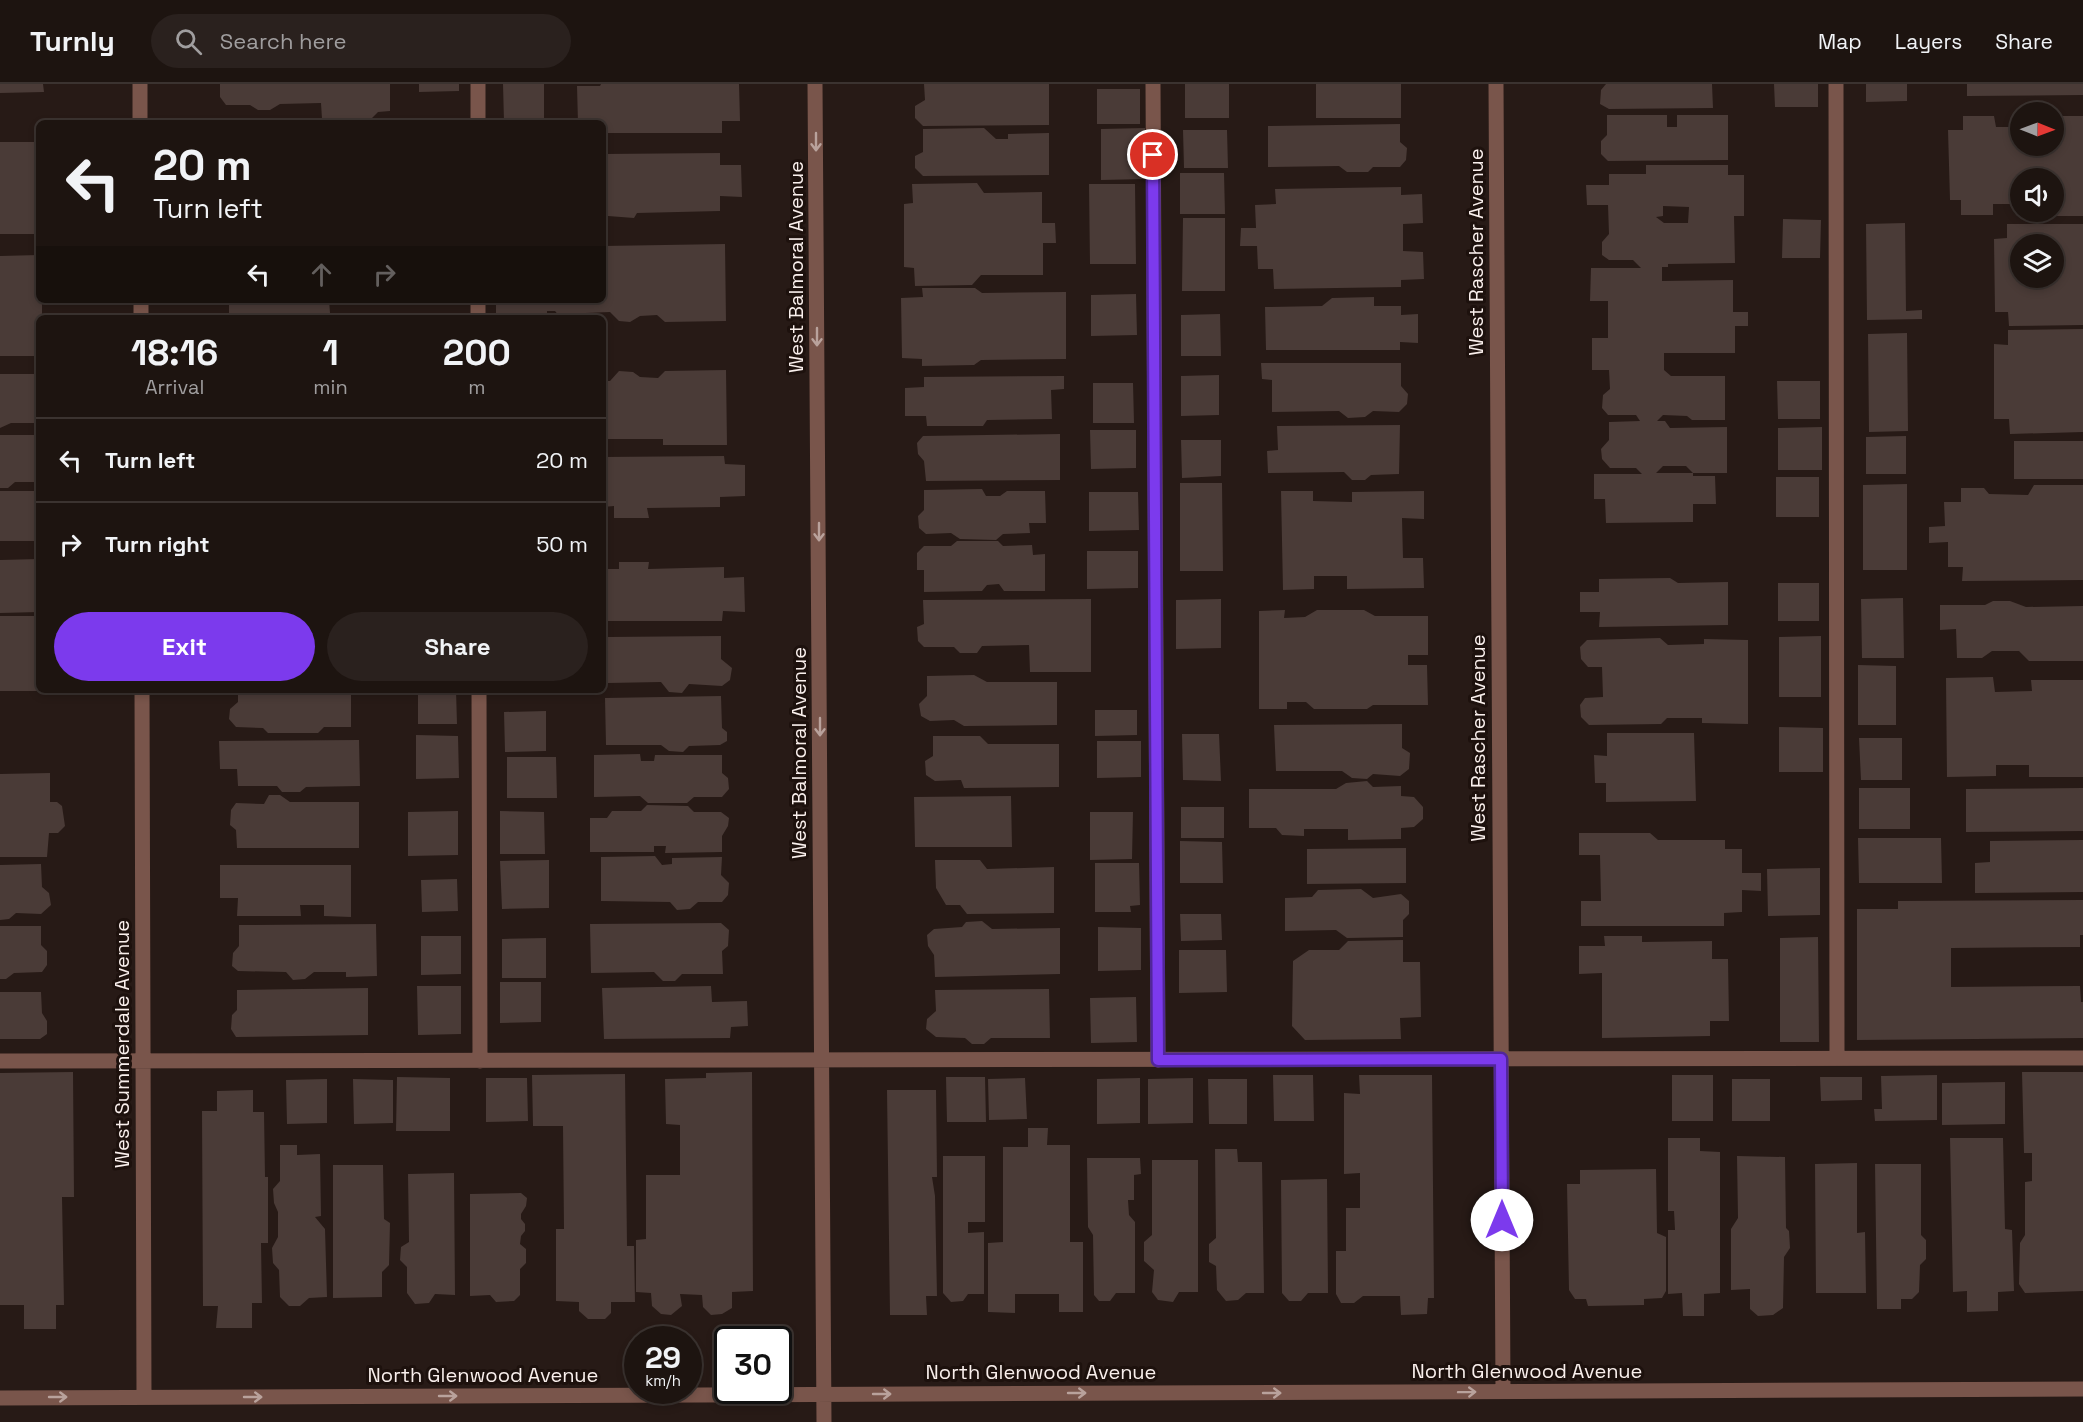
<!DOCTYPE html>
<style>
:root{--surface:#1d1410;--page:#2a211e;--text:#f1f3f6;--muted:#a09e9f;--line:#3b3330;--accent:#7c3aed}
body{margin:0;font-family:"Space Grotesk",sans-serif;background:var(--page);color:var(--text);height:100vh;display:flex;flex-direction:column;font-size:22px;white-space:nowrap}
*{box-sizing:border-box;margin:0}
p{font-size:20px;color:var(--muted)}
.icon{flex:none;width:33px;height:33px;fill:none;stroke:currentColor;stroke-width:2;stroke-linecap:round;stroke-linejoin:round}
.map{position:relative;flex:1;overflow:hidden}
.drawer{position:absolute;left:36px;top:231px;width:570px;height:378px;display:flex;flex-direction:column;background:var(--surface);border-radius:9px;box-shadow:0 3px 9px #0003,0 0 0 2px var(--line)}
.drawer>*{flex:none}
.banner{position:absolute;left:36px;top:36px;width:570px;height:183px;border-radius:9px;box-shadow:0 3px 9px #0003,0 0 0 2px var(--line);background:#1d1410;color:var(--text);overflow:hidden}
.needle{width:39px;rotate:91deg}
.tools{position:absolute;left:2010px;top:18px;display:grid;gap:12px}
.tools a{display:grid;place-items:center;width:54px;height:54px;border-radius:50%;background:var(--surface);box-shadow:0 3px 9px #0003,0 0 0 2px var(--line);font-size:30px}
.speed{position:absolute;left:624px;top:1242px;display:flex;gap:12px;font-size:30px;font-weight:700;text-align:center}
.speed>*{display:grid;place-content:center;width:78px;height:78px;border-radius:50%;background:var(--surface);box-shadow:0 3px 9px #0003,0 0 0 2px var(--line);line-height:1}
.speed small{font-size:15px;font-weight:400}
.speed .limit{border:3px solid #111;border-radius:9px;background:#fff;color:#111}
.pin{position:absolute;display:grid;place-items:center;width:51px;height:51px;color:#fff;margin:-26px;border:3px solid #fff;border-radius:50%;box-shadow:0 2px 6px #0007}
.me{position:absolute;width:66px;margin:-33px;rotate:0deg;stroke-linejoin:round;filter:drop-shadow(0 0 4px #0008)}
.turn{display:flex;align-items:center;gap:21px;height:126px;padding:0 18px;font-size:27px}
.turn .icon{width:78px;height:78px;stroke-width:2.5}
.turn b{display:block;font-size:42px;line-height:51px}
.lanes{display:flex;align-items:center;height:57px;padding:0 18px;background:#0003;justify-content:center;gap:30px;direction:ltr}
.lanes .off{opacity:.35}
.eta{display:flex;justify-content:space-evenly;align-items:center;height:102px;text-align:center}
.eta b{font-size:36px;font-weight:700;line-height:42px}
.button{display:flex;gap:12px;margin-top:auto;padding:12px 18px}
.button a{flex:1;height:69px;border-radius:36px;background:var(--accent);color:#fff;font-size:24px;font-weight:700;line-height:69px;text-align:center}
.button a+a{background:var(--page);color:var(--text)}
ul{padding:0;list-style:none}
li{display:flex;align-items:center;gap:18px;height:84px;padding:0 18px;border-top:2px solid var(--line)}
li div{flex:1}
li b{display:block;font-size:22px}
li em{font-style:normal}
header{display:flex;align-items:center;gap:36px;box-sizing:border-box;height:84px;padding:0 30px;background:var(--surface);border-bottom:2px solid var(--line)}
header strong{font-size:28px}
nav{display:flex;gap:33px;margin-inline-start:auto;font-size:21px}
.search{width:420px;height:54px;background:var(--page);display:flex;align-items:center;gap:15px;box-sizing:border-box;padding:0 21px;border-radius:33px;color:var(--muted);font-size:22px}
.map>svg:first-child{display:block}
.building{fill:#4a3b37;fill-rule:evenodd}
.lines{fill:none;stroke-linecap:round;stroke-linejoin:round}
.minor{stroke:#79554b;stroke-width:15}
.oneway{stroke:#b9a29c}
.route-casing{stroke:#51269a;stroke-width:15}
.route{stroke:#7c3aed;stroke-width:10}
.labels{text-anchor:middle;stroke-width:6;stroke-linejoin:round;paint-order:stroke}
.street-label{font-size:20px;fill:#f9efec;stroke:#1d110d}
</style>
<header>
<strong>Turnly</strong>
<div class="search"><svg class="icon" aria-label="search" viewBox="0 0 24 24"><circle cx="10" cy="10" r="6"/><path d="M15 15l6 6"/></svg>Search here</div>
<nav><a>Map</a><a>Layers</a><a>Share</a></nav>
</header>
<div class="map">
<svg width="2083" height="1338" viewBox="0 0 2083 1338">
<rect width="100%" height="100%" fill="#271a16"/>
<path class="building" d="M0,0H43L44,8L0,9Z
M220,0H390V27L378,28L372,34L322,35L321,19L280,20L270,26H258L250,21H226L220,13Z
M419,0H459V7L419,8Z
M503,0H544V36L504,38Z
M601,0H739L740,37H722V49H603V39H578L577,2H600Z
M924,0H1049V41L923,42L915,34V22L925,16Z
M1185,0H1229V34H1185Z
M1316,0H1401V34H1316Z
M1606,0H1712L1713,24L1609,25L1600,20L1601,6Z
M1774,0H1818V23H1775Z
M1866,0H1907V17L1866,18Z
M1967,0H2083V11L1967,12Z
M1097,5H1140V40H1097Z
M1607,31H1667V43H1677V31H1728V76L1608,77L1601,70V57L1607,51Z
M1963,32H1994L1996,43H2020V62H2054V32H2083V132H2029V128H2054V94H2020V120H1993V131H1961V116H1950L1948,46H1963Z
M290,36L291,39H233V37Z
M1400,40V58L1407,64L1406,76L1400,83H1373L1368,88H1347L1339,82L1268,83V42Z
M984,44L996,55H1008V50L1049,49V91L923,92L915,84V72L923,68V45Z
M1145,44V95L1101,96V45Z
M1183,46H1227L1228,84H1184Z
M0,58H39V150H0Z
M720,69V81H741L742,113L720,112V127L637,129L634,134L608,132L603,128V70Z
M1646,81H1728V91H1744V132H1734L1735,179L1668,180V183H1662V197L1733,196V228H1748V242H1735V269H1664V286L1671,292H1725V336H1692L1687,332L1663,331L1657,337H1665L1670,344L1727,343V389H1693L1686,382H1663L1656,389H1693V392H1715L1716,420H1693V438L1606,439L1605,415H1594V390H1642L1636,384H1610L1602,375L1601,365L1609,356V338L1640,337L1636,331H1608L1602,324L1603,311L1610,305L1609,286H1592V254H1608V217H1590L1591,184H1641L1633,176H1609L1602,171V158L1609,150L1608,121H1587L1586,101H1609V90H1646ZM1663,122L1689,123L1688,139H1664L1656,133L1663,132Z
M1180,89H1224L1225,130H1180Z
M977,99L984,109L1042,108V139H1055L1056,159H1043V191H981L972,201L915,202L914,184L904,183V120L913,119L912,100Z
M1089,100H1135L1136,180H1090Z
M1401,103V111L1422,110L1423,139L1403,140V167L1423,168L1424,195L1401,196V203L1274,205L1273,185H1258L1257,162H1240L1241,144H1256L1255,121L1276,120L1275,105Z
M1183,134H1225V207H1182Z
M1783,135L1821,136L1820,174H1782Z
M1905,139L1906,227L1922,226V235L1867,236L1866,140Z
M2007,140H2083V241L2009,242L2008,228H1995L1994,155L2007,154ZM2020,160H2054V194H2020Z
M725,160L726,237L665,238L657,231L640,232L630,238L619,237L610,228L586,229L580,234H561L555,227H547V234H496V216H603V162Z
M39,171V216H42V234H39V272H0V172Z
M922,204H975L982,209L1066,208V275L981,276L974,281L922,282V275L902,274L901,214L923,213Z
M1136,210L1137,251L1091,252V211Z
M1374,213V222H1401V231L1418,230V259L1400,258V266H1266L1265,223L1322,222L1332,214Z
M229,216H329L330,229L229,230Z
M1220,230L1221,272H1181V231Z
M2083,245V348L2010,350L2009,335H1994V260L2008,261V246Z
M1907,249L1908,347L1869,348L1868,250Z
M1261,279H1401V302L1408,310L1407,320L1399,328L1373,327L1365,333L1348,334L1339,327L1272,328V296L1262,295Z
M726,286L727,361H663V355H603V297H610L619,287L633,288L640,293L658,294L665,287Z
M0,290H39V339H11L0,344Z
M1219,291V331L1181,332V292Z
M1064,292V305L1051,306L1052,335L987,336L983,342H927L926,332H905V304L924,303V293Z
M1777,297H1820V335H1778Z
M1093,299H1133L1134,339H1093Z
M1400,341L1399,390L1371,391L1365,396H1352L1344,388L1268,389L1267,367L1278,366L1277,342Z
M1822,343V386H1778V344Z
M1090,346H1136V384L1091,385Z
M1060,350V396L926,397L924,377L918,370L917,359L923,352Z
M0,351H39V398H15L8,404H0Z
M1906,352V390H1866V353Z
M1181,356H1221V392L1182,394Z
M2014,357H2083V395H2014Z
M724,372L725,380L745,381V412L720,413V423L647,424L649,434H614V422L603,423V373Z
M1776,393H1819V433H1776Z
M1180,399H1222L1223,487H1180Z
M1907,400V486H1863V401Z
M2034,401H2083V496L1962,497L1963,483H1948V458L1929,459V443L1945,442L1944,418H1961V404H1984L1989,410L2028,411Z
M982,405L986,412H1000L1007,407H1045L1046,439H1029L1030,449L1003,450L996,456L960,455L951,449L926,450L919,444L918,432L924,426V406Z
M0,407H39V457H0Z
M1281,407H1313V417L1352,418V408L1424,407V435L1402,434L1403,474H1423L1424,504L1347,505V492H1314V505L1283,506Z
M1089,408H1138L1139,446L1089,447Z
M957,457H998L1003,462L1032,461L1033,471L1045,470V507H1004L999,500L987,501L982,507L924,508V486H917V469L924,462H951Z
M1087,467H1138V504L1087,505Z
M39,475V528L0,529V476Z
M619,478H649L648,485L724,483V494L744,493L745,528L723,527L722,537H603V485H619Z
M1670,494L1678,499L1728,498V541L1599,543L1600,528H1580V508H1599V495Z
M1778,499H1819V537H1778Z
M1903,514L1904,574H1862L1861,515Z
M1091,515V588H1030L1029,561L982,562L977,569H960L954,563H924L918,557L917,543L924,540L923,516Z
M1221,515V564L1176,565V516Z
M1993,517H2010L2026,523L2083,522V577H2029L2019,567H1992L1982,574H1957L1956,545L1940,546V521H1985Z
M1285,526L1284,534L1305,533L1317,526H1364L1375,532H1428V571H1408V581H1427L1428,621H1373L1367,625H1314L1306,618H1287V625H1259V527Z
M0,532H39V607H0Z
M721,552V575L732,584L730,596L722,602L689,600L682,609L669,608L661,598L608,599V553Z
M1821,552V613H1779V553Z
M1660,554L1668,561L1704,560V555L1748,556V640L1702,639V634H1667L1661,640L1589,641L1581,633L1580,621L1585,614L1603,613L1602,583H1588L1581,575L1580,563L1587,556Z
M1858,581L1896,582V641H1858Z
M974,591L987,598H1057V641L964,642L954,636L930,637L921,632L919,620L927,612V592Z
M1993,593L1995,608L2032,607L2031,596H2083V693H2029V681H1996V692L1947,693L1946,594Z
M238,606H289L292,609H307L310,606H351V643H324L318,649H268L263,644L236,643L229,635L230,625L238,618Z
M418,606H456L457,640H418Z
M721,612L722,644L727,648V657L720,661L689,662L683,668L669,667L661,661H606L605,614Z
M1095,626H1137V651L1095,652Z
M546,627V667L505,668L504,628Z
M1402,640V664L1410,669L1409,685L1400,692L1373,690L1367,695L1352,694L1342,687H1276L1274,641Z
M1779,643L1823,644V688H1779Z
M1607,649H1694L1696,717L1606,718V699H1595L1594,671L1607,672Z
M1182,650H1219L1221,697L1183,696Z
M416,651L458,652L459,694L416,695Z
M933,652H980L988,660H1059V703L964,704L961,696L935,697L926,691L925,677L933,672Z
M1859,654H1902V696H1861Z
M359,656L360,702L306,703L300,708H282L277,702H238L237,685H220L219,657Z
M1097,657H1141V693L1097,694Z
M640,670L641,677H654L655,671H722V689L728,694L729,705L722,713H694L687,719H648L640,712L594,713V671Z
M507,673H556L557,714H507Z
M50,689V718H57L62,722L65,742L58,749H49L47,773H0V690Z
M1367,697L1373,703L1401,702V712L1414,713L1423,723V735L1414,743L1401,744V755L1348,756V745H1304V752L1282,751L1276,744H1249V705H1336L1346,699Z
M1859,704H1910V745H1859Z
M2083,704V747L1966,748V705Z
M269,711H280L290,718H359V764H237L236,746L230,741L231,726L236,719L264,720Z
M1011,712L1012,763H915L914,713Z
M647,721L688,722L694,728H721L729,734L728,742L722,752V768L665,769L666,762H654V768H590V734H607L612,727H641Z
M1181,723H1224V754H1181Z
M458,727V771L408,772V728Z
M500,727L544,728L545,770H500Z
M1090,728H1133L1132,775L1090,776Z
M1579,749H1650L1658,756H1725V765H1742V789H1761V807L1742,806V828L1724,829V842H1581V817H1601L1600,771H1579Z
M1858,754H1941L1942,799H1859Z
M2083,756V808L1975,809V779L1990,778V757Z
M1180,757L1222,758L1223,799H1180Z
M1406,764V799L1307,800V765Z
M655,772L662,781L672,780V774L722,773L721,791L729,799L728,811L722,818H698L690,825L677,826L670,818L601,817V773Z
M549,776V824L502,825L500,777Z
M935,776H980L987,785L1054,783V829L967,830L960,821H946L936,804Z
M1095,779H1139L1140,821L1130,822L1131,828H1095Z
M41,780L42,803L49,809L51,821L41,830L16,829L9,835L0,836V781Z
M220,781H351V833L324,832V821H300L301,832H237L238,814H220Z
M1820,784V831L1768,832L1767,785Z
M457,795L458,827L422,828L421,796Z
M1361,805L1373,814L1401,810L1409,817V830L1403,836V853L1347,854L1336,846L1285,847V814L1312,813L1318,806Z
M2083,816V851H2080V863L1951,864V903L2080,902L2081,918H2083V954L1857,956V825H1898V817Z
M1180,830H1221L1222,856L1181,857Z
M982,837L992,845L1060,844V890L935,893L934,871L928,862L927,851L934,845L962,843L966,838Z
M721,839L729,846L728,862L722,867L723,890H682L675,897H663L654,888L591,889L590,840Z
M376,840L377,892L346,893V888H314L305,895L293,896L286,888L238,887L232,882L233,869L239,862V841Z
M0,842H41V861L47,867V881L42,888L14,889L6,895H0Z
M1098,843L1141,844V886L1098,887Z
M421,852H461V890L421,891Z
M1604,852H1642V858L1712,857V875H1728L1729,937H1710V952L1602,954V889L1579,890V862H1605Z
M1818,853L1819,958H1780V854Z
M546,854V894H502V855Z
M1403,856V878H1420L1421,933L1400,934L1401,955L1305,956L1292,942L1293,877L1309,866H1339L1348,857Z
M1179,866H1226L1227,908L1179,909Z
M500,898H541V938L500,939Z
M417,902H461V950L418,951Z
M711,902L712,918L747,917L748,942L731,943L730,954L604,955L602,904Z
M368,904V951L236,953L231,945L232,931L237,926V906Z
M1049,905L1050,954H991L984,960H972L965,954L936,953L926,945L927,935L936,927L935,906Z
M0,908H41L42,929L47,937V950L40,955H0Z
M1136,913L1137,958L1091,959L1090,914Z
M73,988L74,1113H62L64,1221H56V1245H24V1221H0V989Z
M752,988L753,1207L732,1208V1224L722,1230L711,1231L703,1223L702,1211L680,1210L682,1222L671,1231L661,1230L652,1222L651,1209L636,1208V1156L646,1155V1091H680V1041L666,1040L665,995L706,994V989Z
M2022,988H2083V1207L2025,1209L2019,1200L2020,1159L2025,1151V1098L2032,1097V1069H2024Z
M625,990L627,1162H634L635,1218H611V1229L605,1235H588L579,1227V1218L556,1217V1145H564L563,1042H533L532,991Z
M1273,991H1313L1314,1037H1274Z
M1359,991H1432L1434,1214H1428L1427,1230L1401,1231L1400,1212H1363L1354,1219H1341L1336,1210V1167H1346V1124H1360V1089L1344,1090V1009L1360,1010Z
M1672,991H1713V1037H1672Z
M1937,991V1036L1875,1037L1874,1025H1882L1881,992Z
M397,993L450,994V1047H396Z
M946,993H985L986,1038H947Z
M1820,993H1862V1016L1821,1017Z
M486,994H527L528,1037L486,1038Z
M1025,994L1027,1035L989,1036L988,995Z
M1140,994V1039L1097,1040V995Z
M1193,994V1039L1148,1040V995Z
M327,995V1039L287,1040L286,996Z
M353,995L393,996V1039L354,1040Z
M1208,995H1247V1040H1209Z
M1732,995H1770V1037H1732Z
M2005,998V1040L1942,1041V999Z
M253,1006V1028H264L265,1093H268V1159H261L262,1219H252V1244H216L218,1222H203L202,1027H217V1007Z
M887,1006H936L937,1093H932L935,1112L937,1212H926L927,1231H890Z
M1028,1044H1048L1047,1061H1070V1158H1083V1228H1059V1210H1015V1229L988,1228V1159L1003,1158V1063H1028Z
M1668,1054H1700V1067L1720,1068V1209L1704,1210V1232H1683L1682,1209L1668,1210V1146H1675L1674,1127H1668Z
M1950,1054H2003L2005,1145L2012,1146L2014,1207L1998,1208V1227L1967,1228V1207L1953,1208Z
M280,1061H297V1071L320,1070L321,1132L315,1133L325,1145L327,1213L309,1214L300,1222H289L280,1213L279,1186L273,1179L272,1164L278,1153V1128L274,1119L273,1105L280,1097Z
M1215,1065H1237L1238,1078H1262L1264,1209H1246L1238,1216L1226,1217L1217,1206L1216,1182L1209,1178V1160L1216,1154Z
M943,1072H985V1138H968V1149L984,1148V1210H968L963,1217L951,1218L943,1209Z
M1737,1072L1785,1073L1786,1144L1789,1147L1790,1164L1784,1173L1783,1224L1773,1231L1758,1232L1750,1225V1205L1731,1206V1145L1738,1134Z
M1087,1074H1140L1141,1090L1134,1091V1116H1128L1129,1131L1135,1138V1209H1116L1110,1217H1099L1094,1211L1093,1151L1088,1143Z
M1152,1076H1198V1208H1179L1173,1218L1158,1216L1152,1208L1154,1186L1144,1177V1158L1152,1151Z
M1857,1079V1149L1865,1148L1866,1209H1816L1815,1080Z
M1875,1080H1921V1151L1926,1156V1175L1920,1181L1919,1208L1912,1215H1901V1225H1877Z
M333,1081H383L384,1135L390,1139L389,1181L382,1188V1213L333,1214Z
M1656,1085L1657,1149L1666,1153V1207L1662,1214L1644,1215V1221L1588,1222L1586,1215H1575L1569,1206L1567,1100H1580V1086Z
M454,1089L455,1211L435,1210L429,1219L415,1220L407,1209V1183L400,1176L401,1163L409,1158L408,1090Z
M1327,1095L1328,1209H1308L1301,1217H1289L1282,1209L1281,1096Z
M521,1109L527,1114L526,1122L521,1130V1135L525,1140V1147L521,1152L520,1160L526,1165V1179L520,1185V1211L514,1217L496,1218L490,1211L470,1212V1110Z"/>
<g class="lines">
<path class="minor" d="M140,0V39
M478,0V39
M815,0L824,1338
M1153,0L1158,976
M1496,0L1503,1307
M1836,0L1837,974
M141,216V234
M478,216V234
M142,606L144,1313
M479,606L480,977
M0,977L2083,974
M0,1314L2083,1305"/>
</g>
<defs><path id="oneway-shaft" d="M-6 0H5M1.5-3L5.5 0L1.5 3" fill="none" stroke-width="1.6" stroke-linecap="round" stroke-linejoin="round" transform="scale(1.5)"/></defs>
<g class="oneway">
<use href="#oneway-shaft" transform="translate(816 58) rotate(90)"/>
<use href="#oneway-shaft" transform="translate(817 253) rotate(90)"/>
<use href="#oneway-shaft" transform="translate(819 448) rotate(90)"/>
<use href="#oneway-shaft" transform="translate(820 643) rotate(90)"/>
<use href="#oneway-shaft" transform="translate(1467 1308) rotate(-1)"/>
<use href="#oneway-shaft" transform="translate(1077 1309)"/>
<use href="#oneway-shaft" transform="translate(1272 1309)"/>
<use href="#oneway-shaft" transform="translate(882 1310)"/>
<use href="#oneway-shaft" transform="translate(448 1312)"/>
<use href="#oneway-shaft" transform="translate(58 1313)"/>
<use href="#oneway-shaft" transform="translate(253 1313)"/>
</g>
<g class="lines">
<defs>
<path id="route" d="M1153,71L1158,976L1501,975L1502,1136"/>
</defs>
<use href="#route" class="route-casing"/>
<use href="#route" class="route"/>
</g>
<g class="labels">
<g class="street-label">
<text transform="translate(1476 168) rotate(-90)" y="7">West Rascher Avenue</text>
<text transform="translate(796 183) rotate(-90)" y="7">West Balmoral Avenue</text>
<text transform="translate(1478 654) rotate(-90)" y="7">West Rascher Avenue</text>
<text transform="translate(799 669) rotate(-90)" y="7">West Balmoral Avenue</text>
<text transform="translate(122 960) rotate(-90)" y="7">West Summerdale Avenue</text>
<text x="1527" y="1294">North Glenwood Avenue</text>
<text x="1041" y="1295">North Glenwood Avenue</text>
<text x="483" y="1298">North Glenwood Avenue</text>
</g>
</g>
</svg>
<div class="tools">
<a><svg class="needle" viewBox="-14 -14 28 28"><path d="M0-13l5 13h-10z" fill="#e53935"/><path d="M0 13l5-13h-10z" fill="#a09e9f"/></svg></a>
<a><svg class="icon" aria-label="sound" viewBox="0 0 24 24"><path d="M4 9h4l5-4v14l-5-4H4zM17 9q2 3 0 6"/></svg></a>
<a><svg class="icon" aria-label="layers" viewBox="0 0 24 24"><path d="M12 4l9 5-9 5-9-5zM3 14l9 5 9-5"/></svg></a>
</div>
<div class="speed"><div>29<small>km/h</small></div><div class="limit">30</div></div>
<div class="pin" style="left:1153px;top:71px;background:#d93025"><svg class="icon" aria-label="arrive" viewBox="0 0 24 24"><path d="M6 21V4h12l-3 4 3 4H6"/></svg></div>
<svg class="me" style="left:1502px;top:1136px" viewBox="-20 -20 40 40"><circle r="19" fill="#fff"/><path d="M0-13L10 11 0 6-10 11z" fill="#7c3aed"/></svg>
<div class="banner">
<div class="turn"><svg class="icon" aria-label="left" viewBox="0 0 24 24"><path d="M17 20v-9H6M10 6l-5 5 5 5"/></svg><div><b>20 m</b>Turn left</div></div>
<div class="lanes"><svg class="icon" aria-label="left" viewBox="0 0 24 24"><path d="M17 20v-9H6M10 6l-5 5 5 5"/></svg><svg class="icon off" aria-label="ahead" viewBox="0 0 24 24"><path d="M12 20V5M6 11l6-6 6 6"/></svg><svg class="icon off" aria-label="right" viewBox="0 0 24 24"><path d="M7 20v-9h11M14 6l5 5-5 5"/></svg></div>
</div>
<section class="drawer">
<div class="eta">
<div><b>18:16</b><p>Arrival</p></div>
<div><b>1</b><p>min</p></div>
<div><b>200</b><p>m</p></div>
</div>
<ul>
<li><svg class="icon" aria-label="left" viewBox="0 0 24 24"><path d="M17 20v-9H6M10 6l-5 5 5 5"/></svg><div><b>Turn left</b></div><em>20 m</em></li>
<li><svg class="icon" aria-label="right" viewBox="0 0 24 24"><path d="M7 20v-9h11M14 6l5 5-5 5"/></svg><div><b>Turn right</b></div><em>50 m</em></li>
</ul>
<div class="button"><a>Exit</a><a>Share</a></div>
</section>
</div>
